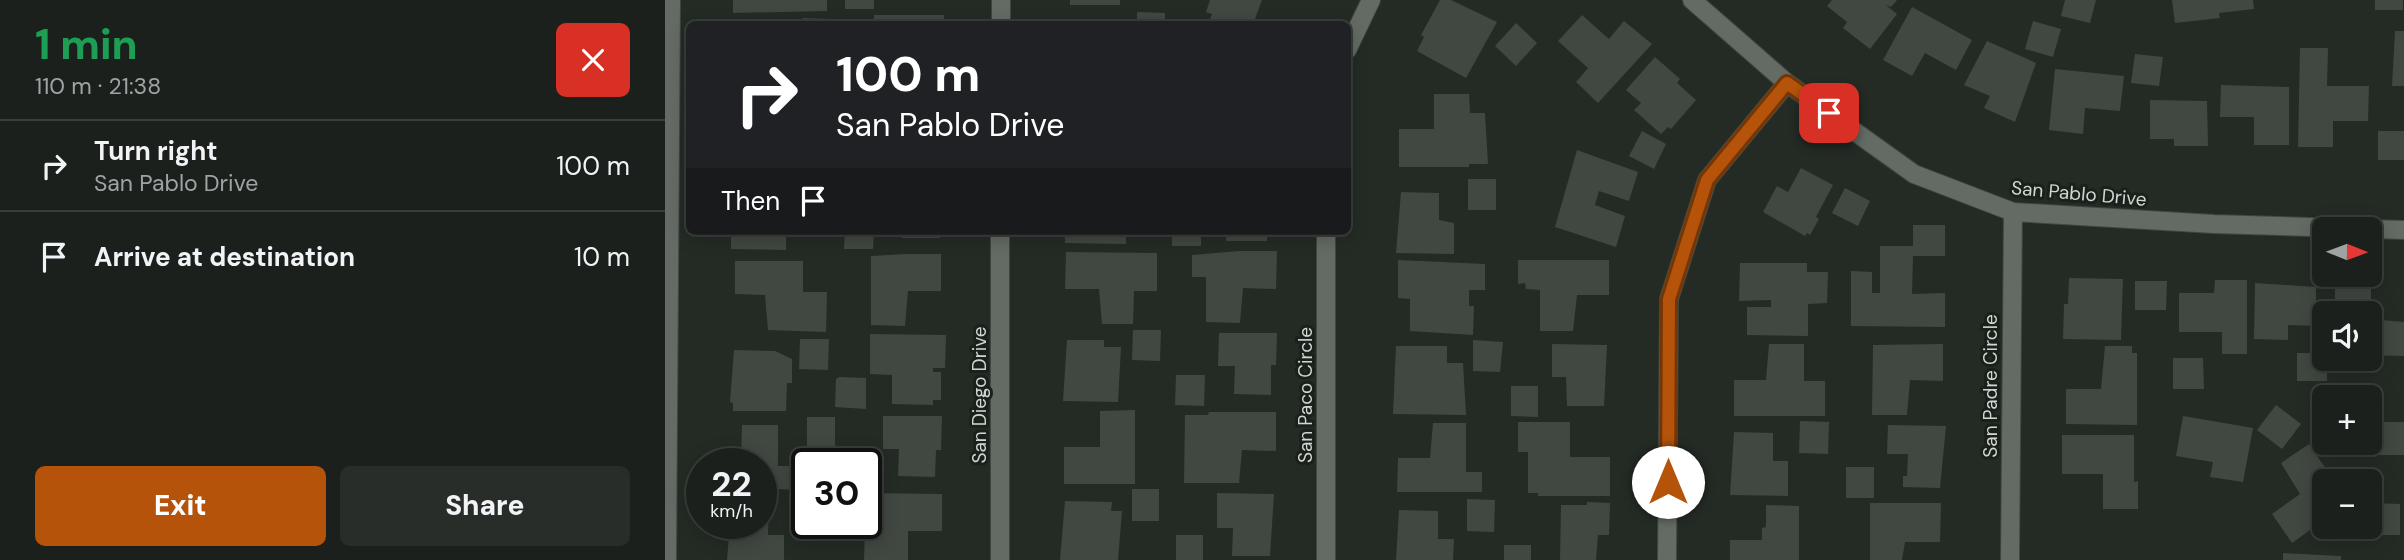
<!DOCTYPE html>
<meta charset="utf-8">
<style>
:root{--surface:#1b201c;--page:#282d29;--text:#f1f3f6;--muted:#a0a3a3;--line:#393e3b;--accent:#b45309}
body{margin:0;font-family:"DM Sans",sans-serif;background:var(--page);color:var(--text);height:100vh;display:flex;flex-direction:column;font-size:26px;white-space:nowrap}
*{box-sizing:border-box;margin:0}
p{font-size:23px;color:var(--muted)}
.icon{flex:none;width:38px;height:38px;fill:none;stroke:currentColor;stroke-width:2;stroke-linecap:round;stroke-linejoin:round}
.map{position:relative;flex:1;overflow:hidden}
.side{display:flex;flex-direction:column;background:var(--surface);width:665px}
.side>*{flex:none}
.hud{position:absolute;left:21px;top:21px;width:665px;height:214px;border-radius:10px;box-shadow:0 4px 18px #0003,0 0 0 2px var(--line);background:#202124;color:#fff;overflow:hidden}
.needle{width:46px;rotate:91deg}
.buttons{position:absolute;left:1647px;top:217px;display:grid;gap:14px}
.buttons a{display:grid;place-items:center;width:70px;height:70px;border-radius:10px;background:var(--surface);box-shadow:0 4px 18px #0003,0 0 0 2px var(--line);font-size:35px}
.speed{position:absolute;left:21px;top:448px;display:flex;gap:14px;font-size:35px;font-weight:700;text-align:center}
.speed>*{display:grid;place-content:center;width:91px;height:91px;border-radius:50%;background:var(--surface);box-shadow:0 4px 18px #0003,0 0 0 2px var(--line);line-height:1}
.speed small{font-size:18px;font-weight:400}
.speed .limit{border:4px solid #111;border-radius:10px;background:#fff;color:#111}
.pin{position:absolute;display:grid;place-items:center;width:60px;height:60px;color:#fff;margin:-30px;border-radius:14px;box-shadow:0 4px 10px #0006}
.me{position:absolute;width:77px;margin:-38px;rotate:0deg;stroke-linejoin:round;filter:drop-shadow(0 0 5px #0008)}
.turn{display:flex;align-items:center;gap:24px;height:147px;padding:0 35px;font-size:32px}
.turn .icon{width:91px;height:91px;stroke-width:2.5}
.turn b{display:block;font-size:49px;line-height:60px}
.then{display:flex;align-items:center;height:66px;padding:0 35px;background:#0003;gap:14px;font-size:26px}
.round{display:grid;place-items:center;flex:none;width:74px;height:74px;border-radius:10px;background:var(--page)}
.head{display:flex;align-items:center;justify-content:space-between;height:119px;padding:0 35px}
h1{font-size:42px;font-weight:800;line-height:52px;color:#1e9e55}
.button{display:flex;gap:14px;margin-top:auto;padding:14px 35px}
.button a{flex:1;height:80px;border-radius:10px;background:var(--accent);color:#fff;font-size:28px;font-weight:800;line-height:80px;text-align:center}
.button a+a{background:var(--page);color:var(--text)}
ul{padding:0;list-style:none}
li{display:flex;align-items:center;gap:21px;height:91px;padding:0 35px;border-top:2px solid var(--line)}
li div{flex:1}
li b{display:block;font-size:26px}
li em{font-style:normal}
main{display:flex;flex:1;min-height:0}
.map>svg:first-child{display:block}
.building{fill:#404841}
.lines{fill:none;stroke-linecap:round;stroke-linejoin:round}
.street-casing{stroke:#404641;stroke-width:20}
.street{stroke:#636b64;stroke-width:18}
.route-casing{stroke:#753606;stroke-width:18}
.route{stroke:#b45309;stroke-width:12}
.labels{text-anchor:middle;stroke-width:6;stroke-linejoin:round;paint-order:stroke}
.street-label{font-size:19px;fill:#d1d6d2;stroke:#1a211b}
</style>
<main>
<section class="side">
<div class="head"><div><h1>1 min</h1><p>110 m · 21:38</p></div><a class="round" style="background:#d93025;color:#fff"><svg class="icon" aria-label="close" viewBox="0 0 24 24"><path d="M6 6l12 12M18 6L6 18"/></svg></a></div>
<ul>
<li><svg class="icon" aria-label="right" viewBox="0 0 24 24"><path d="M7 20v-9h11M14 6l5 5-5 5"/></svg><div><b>Turn right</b><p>San Pablo Drive</p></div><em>100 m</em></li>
<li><svg class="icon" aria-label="arrive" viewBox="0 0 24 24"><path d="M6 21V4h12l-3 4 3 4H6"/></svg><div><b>Arrive at destination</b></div><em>10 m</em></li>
</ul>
<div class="button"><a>Exit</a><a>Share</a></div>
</section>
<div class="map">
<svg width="1739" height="560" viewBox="0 0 1739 560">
<rect width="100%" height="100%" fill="#242b25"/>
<path class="building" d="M68,0H162V11L68,13Z
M180,0H209V9H180Z
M405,0H455V5H405Z
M545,0H597L590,19L604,24H543L547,14L541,12Z
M775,0H786L832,22L801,78L752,51L759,37L756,35Z
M1167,0H1232L1226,7L1221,5L1232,14L1205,49L1178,28L1182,22L1162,6Z
M1400,0H1431L1425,23L1396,16Z
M1507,0H1588L1589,9L1554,13L1555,18L1510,23Z
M1710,0H1738V10H1710Z
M1247,7L1307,40L1291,70L1260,53L1247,76L1218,60Z
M472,12L500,13V24H472Z
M209,15H279V24H209Z
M917,15L944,39L959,21L987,44L933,103L911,82L923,68L893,41Z
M138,18L166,19V24H137Z
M1368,21L1396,29L1388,57L1360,49Z
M851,23L872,43L851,66L830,46Z
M1730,31H1739V86H1727Z
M1322,41L1371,63L1350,122L1319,108L1325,96L1299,85Z
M1635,48H1663L1662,86H1704L1703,121H1668V147H1633Z
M1470,54L1498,57L1494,86L1466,83Z
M990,57L1015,79L1012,83L1031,100L1006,129L1003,127L996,134L969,110L976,103L961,90Z
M1390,69L1459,76L1455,111L1420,108L1418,134L1384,130Z
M1556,85L1624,87V145H1589V117H1555Z
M769,94H804L805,113H820L823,164H804V167H734V129H769Z
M1485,100L1542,101L1543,146H1509V139H1485Z
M977,131L1001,144L989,169L964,156Z
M1713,131H1739V160H1713Z
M912,150L973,172L964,201L934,191L930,205L960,216L951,247L890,227Z
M1136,168L1168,185L1151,217L1154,219L1145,235L1142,233L1140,236L1098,212L1112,186L1123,192Z
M803,179H831V210H803Z
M1180,188L1205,201L1193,226L1167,213Z
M736,192L774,193V220L789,223V254L731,253Z
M1248,225H1280V256H1248L1247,294L1280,293V327L1186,326V271L1207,272V293H1215V246H1248Z
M66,231H121V250L66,249Z
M180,231H209L208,249H179Z
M237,231H275V238H237Z
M400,231H461V244L400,243Z
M507,231H536V246H507Z
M562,231H602V241H561Z
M574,251H612L611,289L578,288L575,323L541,322V277H527V255Z
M401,252L492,253V291H469L468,324H437L434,289H400Z
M240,254H276V291H243L240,326L206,325V256Z
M733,260L820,264V290H804V306H809L808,335L745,331V299L733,298Z
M853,260H944V295H912L908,331H875V290L861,289L860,283L853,284Z
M70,261H138V292H162L161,332L103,330L100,295L70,294Z
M1075,263H1142V272H1163L1162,303L1143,304V336L1082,335V307H1106V300L1074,301Z
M1404,278L1458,279L1456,340L1398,339L1399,304H1403Z
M1550,280H1582V354H1557V332H1514V293H1549Z
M1470,281H1502L1501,310H1470Z
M1590,283L1651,287V326L1623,325V340L1589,339Z
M1670,285L1706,286V313H1670Z
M1704,319L1739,322V356L1704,355Z
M468,330H496L495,361L467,360Z
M554,333H612L611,365H606V395L569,394L570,366H553Z
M205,334L281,335L280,368H268V372H276V400H268V405L227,404V375L205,374Z
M135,339H164L163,370L134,369Z
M402,340H439V347H456L453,402L398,401Z
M808,340L838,342L835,372L808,371Z
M887,344L942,345L939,406H902L901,377H887Z
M1104,344H1139V381H1160V416H1069V380H1101Z
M1278,344V381L1245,380L1242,415H1207L1208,345Z
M731,346H782V363H798L801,415L728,414Z
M1440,346H1467V353H1472V425L1401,424V389H1436Z
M69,350L110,351L127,359V383H122L121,411H68V403L65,402Z
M1632,353H1659V359H1662V381H1632Z
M1508,358H1538L1539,389H1508Z
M1671,359H1693V372L1671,371Z
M511,375H540L539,406L510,405Z
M174,377L201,378V409L170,407L171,379Z
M846,386H873V417L846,416Z
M1611,405L1636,424L1617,449L1592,430Z
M470,410V484H399V447H435V411Z
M544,412H611V451L577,450L574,483H519L520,415H543Z
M218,416H277L276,450H271L270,477L233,476L234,449H218Z
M1518,416L1588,428L1578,482L1545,477L1548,462L1511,456Z
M142,417H170V449L142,448Z
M1135,421L1164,422L1163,454L1134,453Z
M853,422H905V457H945V496H873V493H863V452H853Z
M1714,422H1739V455H1713V451L1706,454L1701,443H1704V431L1714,432Z
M768,423H801V472H817V492H732L733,458H765Z
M77,425H113V466H129V490L96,488V464H65V459H76Z
M1223,425L1281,426L1275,488L1238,487V476H1242L1243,454H1222Z
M1069,432L1108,433V461H1123V496L1065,495Z
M1397,435H1469V482L1473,481V509H1438V474H1397Z
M1644,444L1669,481H1659V520L1627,543L1607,514L1635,494L1616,463Z
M177,457H206L205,489L201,488V464H177Z
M1181,467H1209V498H1181Z
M467,489H494V521H467Z
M201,493L277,494V531H243V560H199L200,527L179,526V523H201Z
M552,493L609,494L605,556H567L568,528H552Z
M132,496L142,497V523H161L160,528L132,527Z
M802,499L830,500L829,532L802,531Z
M400,501L447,502L446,511H457L453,560H395Z
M922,502L945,503L944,535H933L931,560H895L896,505H922Z
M1205,503H1276L1275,542H1240L1237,560H1205Z
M1706,503L1735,504V535H1706Z
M1101,505L1134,506V560H1065V540H1097V528L1101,527Z
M96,507H104L103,535H119V560H62L65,523H96Z
M734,510L773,511V539H789L788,560H731Z
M511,535H538V560H511Z
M839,545H866V560H839Z
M1618,553L1676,556V560H1618Z"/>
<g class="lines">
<defs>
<path id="street" d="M1027,0L1122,83L1249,174L1348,212L1549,224L1739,230
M336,24V0
M682,50L706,0
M2,560L6,0
M335,560V231
M661,560V231
M1002,560L1004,299L1042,180L1122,83
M1345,560L1348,212"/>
</defs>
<use href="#street" class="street-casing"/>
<use href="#street" class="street"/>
</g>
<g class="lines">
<defs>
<path id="route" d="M1003,482L1004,299L1042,180L1122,83L1164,113"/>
</defs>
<use href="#route" class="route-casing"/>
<use href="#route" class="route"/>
</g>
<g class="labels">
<g class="street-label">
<text transform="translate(1414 193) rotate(5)" y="7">San Pablo Drive</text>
<text transform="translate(1325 386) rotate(-90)" y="7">San Padre Circle</text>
<text transform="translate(314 395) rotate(-90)" y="7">San Diego Drive</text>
<text transform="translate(640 395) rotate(-90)" y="7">San Paco Circle</text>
</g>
</g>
</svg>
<div class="buttons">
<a><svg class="needle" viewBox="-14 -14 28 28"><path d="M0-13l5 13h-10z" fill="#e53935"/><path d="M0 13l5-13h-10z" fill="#a0a3a3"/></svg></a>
<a><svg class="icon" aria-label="sound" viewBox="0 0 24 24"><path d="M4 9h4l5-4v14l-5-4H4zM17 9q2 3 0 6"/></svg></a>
<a>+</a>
<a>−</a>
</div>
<div class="speed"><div>22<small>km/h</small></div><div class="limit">30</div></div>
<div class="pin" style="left:1164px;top:113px;background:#d93025"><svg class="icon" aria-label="arrive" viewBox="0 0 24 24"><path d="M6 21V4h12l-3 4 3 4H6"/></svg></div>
<svg class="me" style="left:1003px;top:482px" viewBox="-20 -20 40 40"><circle r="19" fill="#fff"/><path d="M0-13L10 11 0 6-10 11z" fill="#b45309"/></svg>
<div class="hud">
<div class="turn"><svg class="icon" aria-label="right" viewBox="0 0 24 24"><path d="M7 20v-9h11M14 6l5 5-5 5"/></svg><div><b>100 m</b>San Pablo Drive</div></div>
<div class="then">Then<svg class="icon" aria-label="arrive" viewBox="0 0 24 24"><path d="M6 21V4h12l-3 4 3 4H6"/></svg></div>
</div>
</div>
</main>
